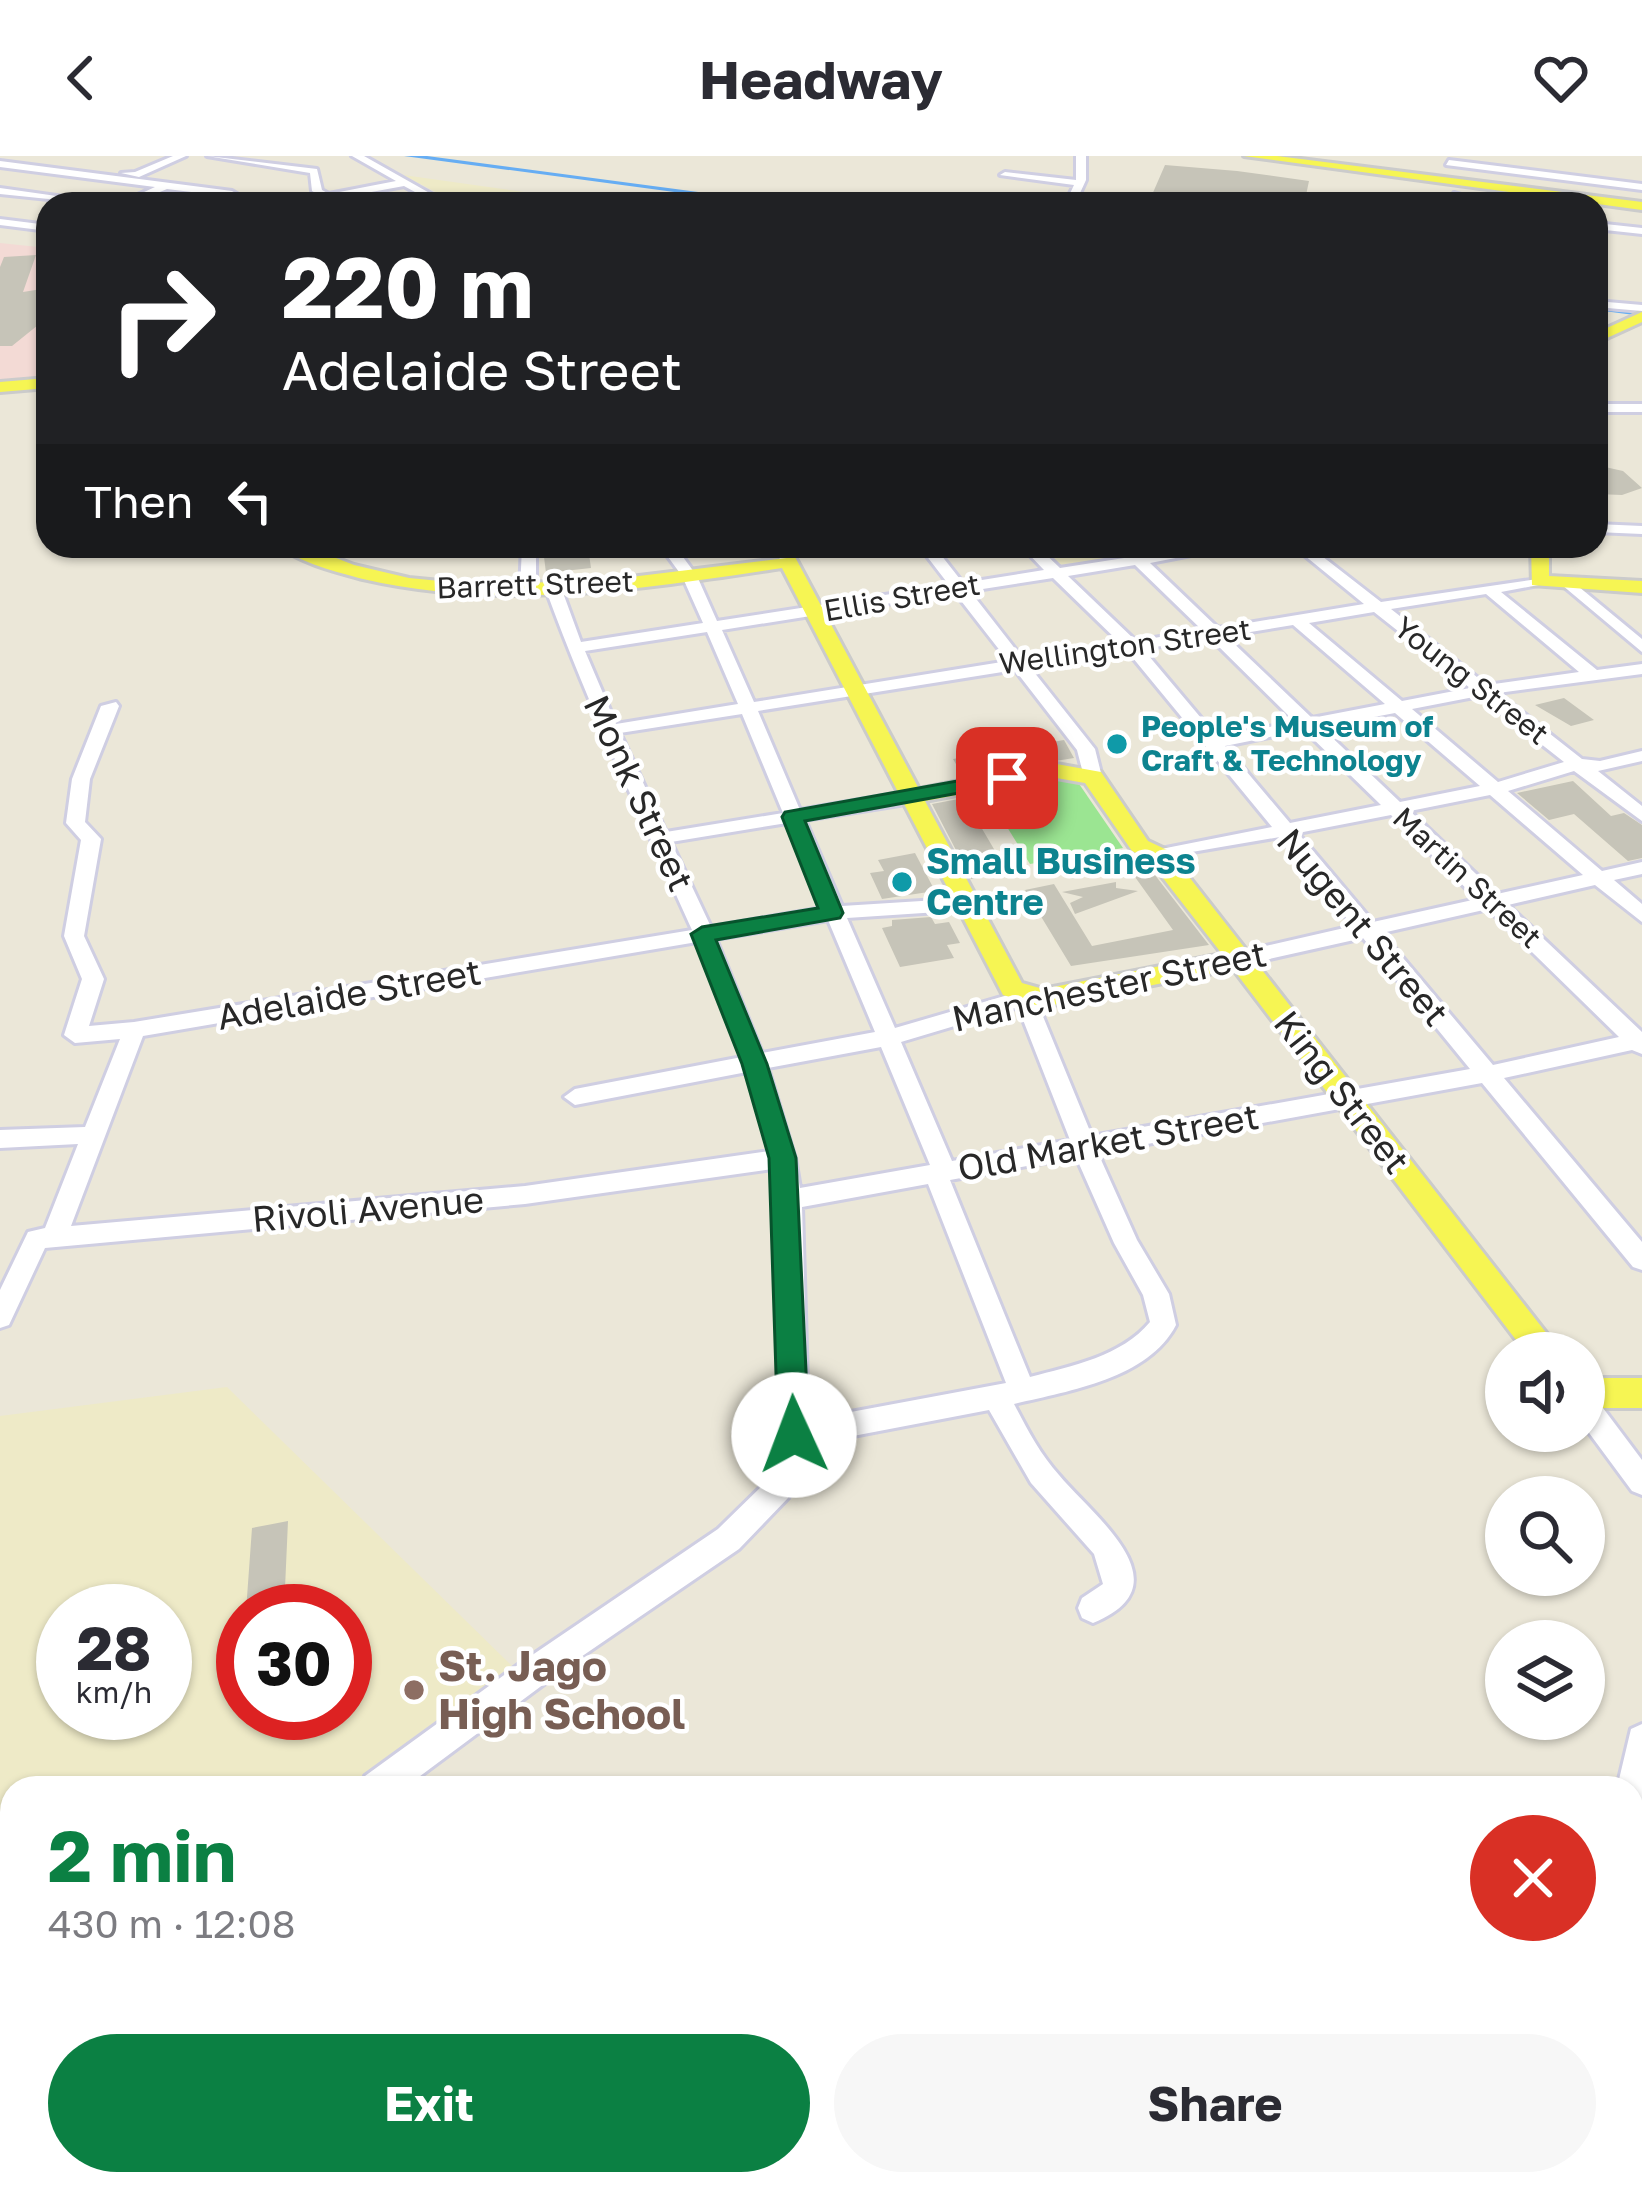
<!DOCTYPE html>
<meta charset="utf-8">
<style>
:root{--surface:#fff;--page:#f7f7f7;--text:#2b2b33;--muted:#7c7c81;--accent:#0b8043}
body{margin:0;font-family:"Golos Text",sans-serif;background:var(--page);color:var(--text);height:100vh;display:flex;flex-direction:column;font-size:45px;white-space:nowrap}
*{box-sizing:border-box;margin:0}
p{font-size:39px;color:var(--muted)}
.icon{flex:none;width:66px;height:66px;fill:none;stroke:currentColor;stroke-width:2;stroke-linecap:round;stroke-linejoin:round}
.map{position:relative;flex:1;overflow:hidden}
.panel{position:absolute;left:0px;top:1620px;width:1644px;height:420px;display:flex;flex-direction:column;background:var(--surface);border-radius:36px 36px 0 0;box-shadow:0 3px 9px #0004}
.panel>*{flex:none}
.hud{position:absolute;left:36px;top:36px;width:1572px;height:366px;border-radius:36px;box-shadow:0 3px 9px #0004;background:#202124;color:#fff;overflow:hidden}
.fabs{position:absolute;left:1485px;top:1176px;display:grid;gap:24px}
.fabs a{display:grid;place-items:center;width:120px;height:120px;border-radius:50%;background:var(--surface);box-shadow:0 3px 9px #0004;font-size:60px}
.speed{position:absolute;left:36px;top:1428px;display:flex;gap:24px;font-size:60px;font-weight:700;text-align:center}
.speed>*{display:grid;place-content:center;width:156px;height:156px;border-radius:50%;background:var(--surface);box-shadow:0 3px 9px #0004;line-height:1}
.speed small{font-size:30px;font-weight:400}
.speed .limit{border:18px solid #d22;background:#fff;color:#111}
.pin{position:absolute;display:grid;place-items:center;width:102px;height:102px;color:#fff;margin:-51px;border-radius:24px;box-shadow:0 6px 18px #0006}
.me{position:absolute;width:132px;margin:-66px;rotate:358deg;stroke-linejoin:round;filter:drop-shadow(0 0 9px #0008)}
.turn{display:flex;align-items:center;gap:42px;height:252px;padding:0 48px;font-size:54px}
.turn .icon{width:156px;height:156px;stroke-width:2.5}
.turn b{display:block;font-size:84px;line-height:102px}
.then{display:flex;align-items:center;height:114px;padding:0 48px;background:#0003;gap:24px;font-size:45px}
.round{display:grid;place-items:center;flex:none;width:126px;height:126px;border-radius:63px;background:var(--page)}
.summary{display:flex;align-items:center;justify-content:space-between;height:204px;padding:0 48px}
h1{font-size:72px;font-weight:700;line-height:90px;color:var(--accent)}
.primary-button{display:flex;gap:24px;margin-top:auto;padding:24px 48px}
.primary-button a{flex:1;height:138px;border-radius:72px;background:var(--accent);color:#fff;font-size:48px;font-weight:700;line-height:138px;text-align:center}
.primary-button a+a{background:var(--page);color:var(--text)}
header{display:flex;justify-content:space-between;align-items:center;height:156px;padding:0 48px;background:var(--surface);font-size:54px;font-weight:700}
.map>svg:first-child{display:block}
.education{fill:#eeeac7;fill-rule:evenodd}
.medical{fill:#f3dad5}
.green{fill:#9be592}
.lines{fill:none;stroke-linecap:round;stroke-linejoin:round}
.canal{fill:#66adf3;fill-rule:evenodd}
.building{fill:#c6c4b8}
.minor-casing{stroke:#cfcee2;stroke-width:6}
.major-casing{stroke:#cbcbcb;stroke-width:6}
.minor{fill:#fff;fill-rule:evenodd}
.major{fill:#f6f553;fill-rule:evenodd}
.route{fill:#0b8043;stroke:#07532c;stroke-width:3}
.culture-dot{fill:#0f9aa8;stroke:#fff;stroke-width:4.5}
.education-dot{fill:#8d6e63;stroke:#fff;stroke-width:4.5}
.labels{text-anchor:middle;stroke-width:9;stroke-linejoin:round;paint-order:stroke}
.far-street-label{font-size:30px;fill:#282828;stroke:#fff}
.far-culture-label{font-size:30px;font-weight:bold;fill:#0d838f;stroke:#fff;text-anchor:start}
.street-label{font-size:36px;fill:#282828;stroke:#fff}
.culture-label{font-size:36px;font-weight:bold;fill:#0d838f;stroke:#fff;text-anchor:start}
.near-education-label{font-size:42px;font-weight:bold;fill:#785e54;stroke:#fff;text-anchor:start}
</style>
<header><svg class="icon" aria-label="back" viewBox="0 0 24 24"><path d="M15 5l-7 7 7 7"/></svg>Headway<svg class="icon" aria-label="heart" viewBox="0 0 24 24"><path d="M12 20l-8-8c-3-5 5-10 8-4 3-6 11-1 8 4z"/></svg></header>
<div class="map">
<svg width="1642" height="2040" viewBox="0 0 1642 2040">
<rect width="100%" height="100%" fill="#ebe7d8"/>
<path class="education" d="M403,19L610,48H459Z
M1038,390H1202L1057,409Z
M227,1231L512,1510L360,1632H12V1867L0,1875V1260ZM63,1455H165V1557H63ZM243,1455H345V1557H243Z"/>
<path class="medical" d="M0,87L48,92V225L0,230Z"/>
<path class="green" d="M1075,622L1123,692L1030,708L986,637Z"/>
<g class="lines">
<path class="canal" d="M404,0H427L788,48H764Z
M1596,148L1642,154V160L1596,154Z"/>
</g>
<path class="building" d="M1165,9L1237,15L1309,25L1305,44L1259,40V48H1148Z
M36,99L23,136L48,132V161L12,190H0V111L4,101Z
M1596,309L1623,315L1642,332L1622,339L1596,338Z
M588,391L591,412L546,417L544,401Z
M1564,542L1594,564L1571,570L1535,549Z
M1064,584L1074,602L963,620L953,603Z
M1573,625L1611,660L1624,657L1642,669V702L1628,705L1574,658L1549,664L1517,637Z
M964,642L1008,717L971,723L932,648Z
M915,697L935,735L882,743L870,717L884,715L878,704Z
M1148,710L1209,789L1071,810L1025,734L1054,728L1092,790L1173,774L1130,714Z
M1116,726V732L1138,735L1075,758L1070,747L1083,741L1062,736Z
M931,761L935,768L949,766L960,787L947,789L954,802L900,811L882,772L892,770V764Z
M288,1365L284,1455H246L252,1372Z"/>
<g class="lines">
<defs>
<path id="minor" d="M173,0H186L139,21L121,17L135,16Z
M207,0L317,13L322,34L329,38L396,25L352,0H364L449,48H437L404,30L328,44L312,35L310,17Z
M1076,0H1086V24L1075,48H1065L1074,29L1000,19L1005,16L1076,24Z
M1449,4L1642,28V34L1446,9Z
M0,5L232,35L237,38L232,41L167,33L131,48H118L155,31L0,11Z
M0,32L92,45L97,48L0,38Z
M1454,37L1485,46L1487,48L1451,42Z
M0,63L48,69V75L0,69Z
M1596,67L1642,72V78L1596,73Z
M1596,145L1642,149V155L1596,151Z
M1596,248H1642V256H1596Z
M1596,368L1642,370V378L1596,376Z
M522,390H536V435L528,440L520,435Z
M668,390H704L680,397L697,420L717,465L949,429L919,390H934L963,427L1044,414L1021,390H1037L1060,412L1201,390H1237L1150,407L1218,472L1364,448L1293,390H1309L1381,446L1544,422V428L1501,436L1597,514L1642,508V518L1498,537L1582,603L1600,605L1642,595V605L1598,615L1642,650V665L1574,615L1508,635L1602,715L1642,706V718L1614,724L1642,748V766L1595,729L1508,749L1642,876V898L1632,894L1504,922L1642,1086V1114L1633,1111L1482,927L1098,997L1137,1084L1169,1138L1176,1169C1148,1223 1068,1235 1014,1248C1027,1273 1040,1298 1059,1319C1094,1361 1187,1429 1093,1467L1082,1462L1078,1452L1082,1442L1103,1428L1094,1398L1031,1327L989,1254L806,1289L800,1318L788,1342L739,1393L575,1505L404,1632H361L365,1620L522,1506L718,1373L768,1324L777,1301L780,1263L778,1070L773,1013L525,1048L45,1092L9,1169L0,1172V1134L28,1076L45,1072L78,988L0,992V974L85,971L120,883L75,887L64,879L82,823L64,780L81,684L66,667L72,623L101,550L116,546L119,550L90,623L85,666L101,683L84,780L104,823L89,870L134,866L692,774C640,659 588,549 546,434L554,429L562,434L581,486L703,467L682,420L663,394ZM1135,409L1202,474L1136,485L1068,420ZM1053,422L1120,487L1023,503L970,435ZM955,437L1008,505L754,546L722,474ZM1486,438L1579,516L1487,529L1391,453ZM1374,456L1470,532L1402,545L1309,467ZM1293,469L1385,548L1312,562L1226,480ZM707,476L738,548L616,568L585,495ZM1210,482L1295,566L1217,581L1143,493ZM1128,496L1272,671L1151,695V703L1280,681L1353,770L1231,798L1228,803L1231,808L1238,810L1363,782L1470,913L1092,980L1033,836L1025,834L895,872L847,762L969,754L979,748L969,742L842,750L805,664L912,647L921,641L912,635L800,654L758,555L1015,514L1077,594L1084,621L1093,626L1102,621L1095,593L1030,511ZM1479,540H1480L1564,606L1498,626L1412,553ZM1395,557L1480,630L1400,646L1321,571ZM742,558L783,657L666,676L620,577ZM1304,574L1381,649L1290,667L1225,590ZM1490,639L1583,719L1497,738L1410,655ZM1391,659L1477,743L1373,766L1298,677ZM787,667L823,752L711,771L671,686ZM1488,753L1619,881L1493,909L1382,777ZM828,764L875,876L762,897L716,783ZM697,786L742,901L575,933L564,941L575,949L747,916L769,995L525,1030L71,1070L143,880ZM1018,851L1070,984L952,1005L901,886ZM881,891L930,1009L800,1032L795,1002L768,912ZM1076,1001L1114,1087L1143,1139L1150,1166C1122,1200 1072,1210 1030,1221L950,1024ZM928,1028L1006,1227L808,1264L802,1051Z
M772,390H786L796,405L793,408H783Z
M1567,421L1642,483V496L1562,429V423Z
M1584,1236L1594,1240L1642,1304V1339L1632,1335L1584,1270Z
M1642,1568V1655L1632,1660V1632H1617L1631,1573Z
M12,1885V1926L0,1930V1890Z
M21,2028H59L62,2040H24Z
M1461,2028H1500L1495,2040H1456Z"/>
<path id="major" d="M1244,0H1277L1642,46V54Z
M1642,156V166L1596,187V177Z
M48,222V232L0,236V226Z
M279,390H305L354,409L409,422L471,428L598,425L795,401L919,633L1051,607L1101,616L1148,685L1167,694L1186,717L1562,1197H1526L1233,813L1043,851L1003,839L782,412C642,433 503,455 363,423C337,416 300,407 279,390ZM1051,621L1085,627L1132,695L1149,704L1222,798L1043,833L1022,827L925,645Z
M1531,390H1549V420L1642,425V437L1532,429Z
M1584,1222H1642V1252H1584Z"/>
</defs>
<use href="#minor" class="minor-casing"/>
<use href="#major" class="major-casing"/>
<use href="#minor" class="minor"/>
<use href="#major" class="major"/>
</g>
<path class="route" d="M1007,616L1014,618V627L805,665L843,757L840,762L716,784L767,908L796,1002L809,1279L805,1288L794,1293L782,1288L778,1279L769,1002L742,908L691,778L702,771L818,752L782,661L785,656Z"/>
<g class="culture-dot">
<circle cx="1117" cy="588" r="12"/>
<circle cx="902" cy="726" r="12"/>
</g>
<circle class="education-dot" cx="414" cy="1534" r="12"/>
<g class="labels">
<g class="far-street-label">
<text transform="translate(535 429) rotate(-2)" y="10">Barrett Street</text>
<text transform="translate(902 442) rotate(-10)" y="10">Ellis Street</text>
<text transform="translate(1125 491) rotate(-8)" y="10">Wellington Street</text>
<text transform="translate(1471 525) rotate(38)" y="10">Young Street</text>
<text transform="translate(1467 722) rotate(43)" y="10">Martin Street</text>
</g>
<g class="far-culture-label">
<text x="1141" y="581">People's Museum of<tspan x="1141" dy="34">Craft &amp; Technology</tspan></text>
</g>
<g class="street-label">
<text transform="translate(639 637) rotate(65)" y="13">Monk Street</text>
<text transform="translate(1363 771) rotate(50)" y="13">Nugent Street</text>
<text transform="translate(1109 830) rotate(-12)" y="13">Manchester Street</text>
<text transform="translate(349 838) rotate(-10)" y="13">Adelaide Street</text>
<text transform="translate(1342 936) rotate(52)" y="13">King Street</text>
<text transform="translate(1108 986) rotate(-10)" y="13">Old Market Street</text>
<text transform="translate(368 1053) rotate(-5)" y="13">Rivoli Avenue</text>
</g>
<g class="culture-label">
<text x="926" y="718">Small Business<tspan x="926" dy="41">Centre</tspan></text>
</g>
<g class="near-education-label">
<text x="438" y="1525">St. Jago<tspan x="438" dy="48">High School</tspan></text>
</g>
</g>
</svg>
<div class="fabs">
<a><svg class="icon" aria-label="sound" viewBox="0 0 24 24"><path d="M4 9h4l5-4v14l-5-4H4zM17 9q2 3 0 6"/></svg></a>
<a><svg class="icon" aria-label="search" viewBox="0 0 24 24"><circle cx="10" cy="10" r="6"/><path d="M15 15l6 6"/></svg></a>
<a><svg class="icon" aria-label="layers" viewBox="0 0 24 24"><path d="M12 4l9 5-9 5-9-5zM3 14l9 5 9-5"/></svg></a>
</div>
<div class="speed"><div>28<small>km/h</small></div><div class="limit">30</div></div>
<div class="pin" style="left:1007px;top:622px;background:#d93025"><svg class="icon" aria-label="arrive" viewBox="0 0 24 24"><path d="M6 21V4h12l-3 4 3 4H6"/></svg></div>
<svg class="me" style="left:794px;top:1279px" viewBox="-20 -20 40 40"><circle r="19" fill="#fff"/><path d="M0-13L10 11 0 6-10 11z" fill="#0b8043"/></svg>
<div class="hud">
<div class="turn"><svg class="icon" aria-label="right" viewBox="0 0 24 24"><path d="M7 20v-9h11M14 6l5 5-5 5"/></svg><div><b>220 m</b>Adelaide Street</div></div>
<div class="then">Then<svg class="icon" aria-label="left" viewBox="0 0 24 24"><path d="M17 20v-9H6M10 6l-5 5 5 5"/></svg></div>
</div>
<section class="panel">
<div class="summary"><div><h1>2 min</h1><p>430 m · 12:08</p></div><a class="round" style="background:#d93025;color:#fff"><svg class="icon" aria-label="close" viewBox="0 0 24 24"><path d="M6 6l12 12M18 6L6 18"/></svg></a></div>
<div class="primary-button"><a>Exit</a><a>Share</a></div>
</section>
</div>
